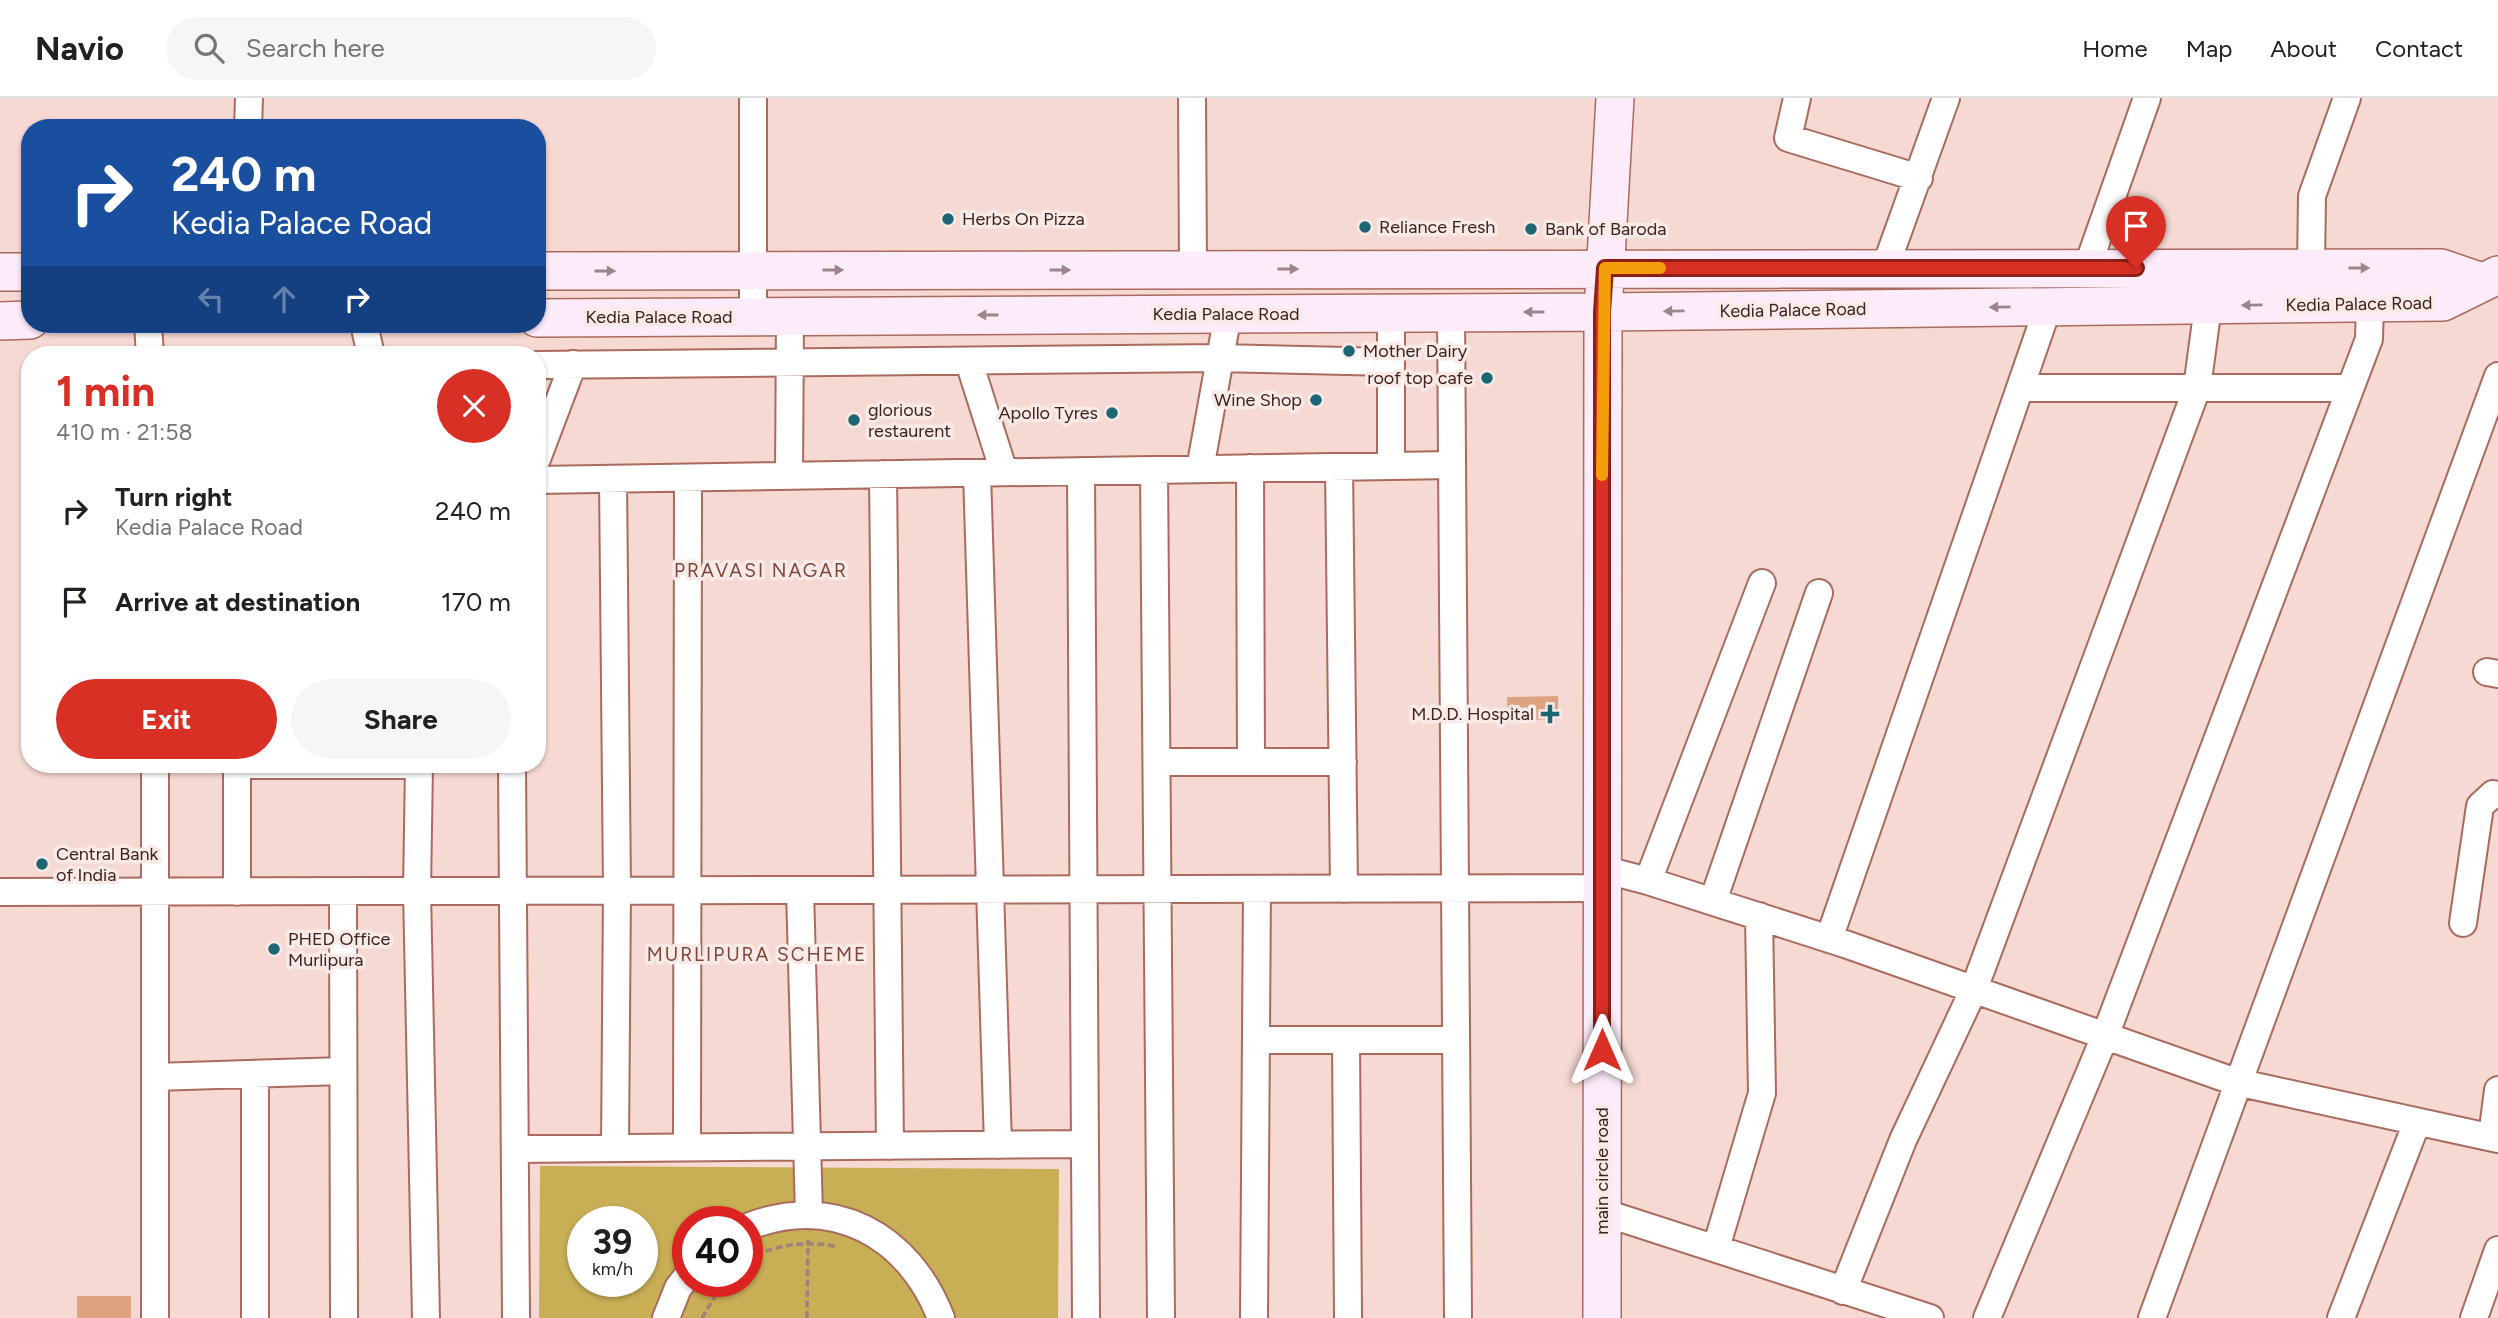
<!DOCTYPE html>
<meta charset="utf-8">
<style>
:root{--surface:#fff;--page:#f6f6f6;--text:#202124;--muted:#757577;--line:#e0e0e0;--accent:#d93025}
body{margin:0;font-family:Figtree,sans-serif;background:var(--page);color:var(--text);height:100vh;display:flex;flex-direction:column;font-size:26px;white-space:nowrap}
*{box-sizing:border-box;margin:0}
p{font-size:23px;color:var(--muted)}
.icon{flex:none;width:38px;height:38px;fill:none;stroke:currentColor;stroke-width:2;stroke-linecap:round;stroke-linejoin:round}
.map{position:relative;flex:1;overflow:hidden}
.details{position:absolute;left:21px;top:248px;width:525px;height:427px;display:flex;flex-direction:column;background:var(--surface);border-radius:28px;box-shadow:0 2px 5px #0004}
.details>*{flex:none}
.hud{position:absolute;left:21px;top:21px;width:525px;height:214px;border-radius:28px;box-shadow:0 2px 5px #0004;background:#1a4fa0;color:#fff;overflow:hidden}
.speed{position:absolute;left:567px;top:1108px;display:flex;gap:14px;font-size:35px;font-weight:700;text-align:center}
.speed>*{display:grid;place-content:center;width:91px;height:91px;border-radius:50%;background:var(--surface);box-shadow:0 2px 5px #0004;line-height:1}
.speed small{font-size:18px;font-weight:400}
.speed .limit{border:10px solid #d22;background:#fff;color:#111}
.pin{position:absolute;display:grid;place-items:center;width:60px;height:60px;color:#fff;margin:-72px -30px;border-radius:50% 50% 50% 0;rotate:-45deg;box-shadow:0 0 7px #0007}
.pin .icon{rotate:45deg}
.me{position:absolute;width:77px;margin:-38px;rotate:0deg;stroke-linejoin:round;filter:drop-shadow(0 0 5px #0008)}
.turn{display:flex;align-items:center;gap:24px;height:147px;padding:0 35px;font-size:32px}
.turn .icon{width:91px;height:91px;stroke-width:2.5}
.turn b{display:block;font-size:49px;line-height:60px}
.lanes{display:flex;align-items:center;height:66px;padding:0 35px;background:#0003;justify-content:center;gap:35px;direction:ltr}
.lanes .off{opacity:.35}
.round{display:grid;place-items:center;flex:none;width:74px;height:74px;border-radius:37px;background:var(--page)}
.summary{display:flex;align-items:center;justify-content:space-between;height:119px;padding:0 35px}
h1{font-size:42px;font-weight:700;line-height:52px;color:var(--accent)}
.button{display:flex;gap:14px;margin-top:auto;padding:14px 35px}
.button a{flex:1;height:80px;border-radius:42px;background:var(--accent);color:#fff;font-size:28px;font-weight:700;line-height:80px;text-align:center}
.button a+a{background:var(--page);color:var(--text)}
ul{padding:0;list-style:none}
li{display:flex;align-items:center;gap:21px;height:91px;padding:0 35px}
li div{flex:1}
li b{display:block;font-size:26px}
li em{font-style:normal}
header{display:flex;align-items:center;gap:42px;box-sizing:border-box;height:98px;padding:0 35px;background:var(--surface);border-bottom:2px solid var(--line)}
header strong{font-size:33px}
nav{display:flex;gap:38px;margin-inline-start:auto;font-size:24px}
.search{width:490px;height:63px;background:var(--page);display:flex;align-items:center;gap:18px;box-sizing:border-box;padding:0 24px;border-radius:38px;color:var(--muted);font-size:26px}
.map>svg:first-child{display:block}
.green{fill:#c8ae54;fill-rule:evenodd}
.building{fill:#dda380}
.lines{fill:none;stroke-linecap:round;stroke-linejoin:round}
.street-casing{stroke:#aa6b5e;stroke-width:30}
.secondary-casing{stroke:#aa6b5e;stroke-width:40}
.path{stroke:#9e827d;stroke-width:3.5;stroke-dasharray:7 3.5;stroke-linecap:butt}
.street{stroke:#fff;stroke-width:26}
.secondary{stroke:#fcebf9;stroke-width:37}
.oneway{fill:#9c868b}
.route-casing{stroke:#8d1f18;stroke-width:18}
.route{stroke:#d93025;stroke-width:12}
.slow{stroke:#f59e0b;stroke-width:12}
.poi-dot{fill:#1d6673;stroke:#f9eae7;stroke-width:2.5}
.labels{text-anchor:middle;stroke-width:7;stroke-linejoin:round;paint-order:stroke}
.poi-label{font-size:18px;fill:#3d221d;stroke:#f9eae7;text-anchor:start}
.street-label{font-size:18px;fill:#3d221d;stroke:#f9eae7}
.neighbourhood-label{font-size:19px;letter-spacing:2px;fill:#7f4538;stroke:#f9eae7}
</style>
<header>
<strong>Navio</strong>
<div class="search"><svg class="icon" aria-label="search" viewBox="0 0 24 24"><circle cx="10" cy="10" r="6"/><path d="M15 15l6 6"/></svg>Search here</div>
<nav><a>Home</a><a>Map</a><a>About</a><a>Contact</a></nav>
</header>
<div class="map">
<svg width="2498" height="1220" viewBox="0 0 2498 1220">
<rect width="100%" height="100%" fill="#f6d9d3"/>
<path class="green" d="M540,1068L1059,1071L1058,1220H539ZM583,1124H642V1183H583ZM688,1124H747V1183H688Z"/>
<path class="building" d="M1558,598V621L1508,623L1507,599Z
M77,1198H131V1220H77Z"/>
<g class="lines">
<defs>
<path id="street" d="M753,0V218
M1192,0L1193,171
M1797,0L1788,40L1919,80
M248,30L249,0
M1885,170L1946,0
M2087,170L2147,0
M2311,170L2312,98L2347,0
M1451,215L1458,1220
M148,226L150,257
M364,226L371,257
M969,264L1004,374
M537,267L1219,260L1390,264
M2020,290H2350
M537,361L573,266
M1391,368V215
M1339,369L1344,791
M1250,370L1251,664
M1200,371L1228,216
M1154,372L1161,1220
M1081,373L1086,1220
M977,375L998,1047
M883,376L890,1048
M789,378L790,218
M613,381L617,793L615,1050
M537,382L1452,367
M2487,574L2498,576
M1157,664H1343
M155,667V1220
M237,667H404
M419,667L417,793L426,1220
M512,667L516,1220
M1602,771L1648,783L1845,846L2236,984L2498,1041
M1648,783L1762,485
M800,792L809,1116
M0,794L1602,790
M237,794V667
M343,794L344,1220
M1713,803L1819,495
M2463,825L2480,708L2493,696L2498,697
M1829,841L2048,209
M1256,942H1456
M1346,942L1348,1220
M255,976V1220
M155,979L343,973
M2492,1039L2498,992
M687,1049L688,381
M515,1051L1085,1046
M1602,1114L1930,1220
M747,1129C833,1095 909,1137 941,1220
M1716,1150L1762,995L1759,818
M1843,1193L1903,1042L1974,891L2197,290L2208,208
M666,1220L678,1190L688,1177
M1254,1220L1257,791
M1987,1220L2105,938L2369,241L2370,205
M2152,1220L2498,278
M2341,1220L2417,1024
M2474,1220L2498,1152"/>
<path id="secondary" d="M537,173L2441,170L2482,184
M0,174H30
M537,220L1603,214L2443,204L2498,177
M0,223L30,222
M1602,1220L1603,214L1615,0"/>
</defs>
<use href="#street" class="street-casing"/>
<use href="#secondary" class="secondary-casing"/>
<path class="path" d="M747,1163C773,1146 805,1143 835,1148
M702,1220L724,1183
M807,1220L808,1142"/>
<use href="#street" class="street"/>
<use href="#secondary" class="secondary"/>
</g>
<defs><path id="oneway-solid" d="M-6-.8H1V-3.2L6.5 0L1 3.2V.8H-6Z" transform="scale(1.75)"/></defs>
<g class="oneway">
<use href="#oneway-solid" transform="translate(2359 170)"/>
<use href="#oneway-solid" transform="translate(1288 171)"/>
<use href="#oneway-solid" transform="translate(833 172)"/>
<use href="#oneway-solid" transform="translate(1060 172)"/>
<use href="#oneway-solid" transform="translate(605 173)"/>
<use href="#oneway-solid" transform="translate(2252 207) rotate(179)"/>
<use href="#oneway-solid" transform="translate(2000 209) rotate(179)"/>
<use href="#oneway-solid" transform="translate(1674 213) rotate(179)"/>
<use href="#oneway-solid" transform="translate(1534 214) rotate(180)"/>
<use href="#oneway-solid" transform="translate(988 217) rotate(180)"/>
</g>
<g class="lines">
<defs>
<path id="route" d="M1602,952V214L1605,170H2136"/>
</defs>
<use href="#route" class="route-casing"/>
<use href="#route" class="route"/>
<path class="slow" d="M1602,377L1605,170H1660"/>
</g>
<g class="poi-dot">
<circle cx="948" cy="121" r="7"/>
<circle cx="1365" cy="129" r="7"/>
<circle cx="1531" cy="131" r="7"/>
<circle cx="1349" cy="253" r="7"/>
<circle cx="1487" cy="280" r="7"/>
<circle cx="1316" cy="302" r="7"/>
<circle cx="1112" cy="315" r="7"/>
<circle cx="854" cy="322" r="7"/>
<path d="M1546.5 605.5h7v7h7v7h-7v7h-7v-7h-7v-7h7z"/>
<circle cx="42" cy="766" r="7"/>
<circle cx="274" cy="851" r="7"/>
</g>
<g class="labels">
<g class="poi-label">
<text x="962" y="127">Herbs On Pizza</text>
<text x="1379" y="135">Reliance Fresh</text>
<text x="1545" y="137">Bank of Baroda</text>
<text x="1363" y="259">Mother Dairy</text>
<text x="1473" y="286" text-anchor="end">roof top cafe</text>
<text x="1302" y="308" text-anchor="end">Wine Shop</text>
<text x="868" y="318">glorious<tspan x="868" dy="21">restaurent</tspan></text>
<text x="1098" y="321" text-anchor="end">Apollo Tyres</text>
<text x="1534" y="622" text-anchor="end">M.D.D. Hospital</text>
<text x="56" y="762">Central Bank<tspan x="56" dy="21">of India</tspan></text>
<text x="288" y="847">PHED Office<tspan x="288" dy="21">Murlipura</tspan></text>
</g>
<g class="street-label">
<text transform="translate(2359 206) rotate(-1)" y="6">Kedia Palace Road</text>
<text transform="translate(1793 212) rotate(-1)" y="6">Kedia Palace Road</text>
<text x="1226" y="222">Kedia Palace Road</text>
<text x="659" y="225">Kedia Palace Road</text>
<text transform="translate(1602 1073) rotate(-90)" y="6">main circle road</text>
</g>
<g class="neighbourhood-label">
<text x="761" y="479">PRAVASI NAGAR</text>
<text x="757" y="863">MURLIPURA SCHEME</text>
</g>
</g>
</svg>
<div class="speed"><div>39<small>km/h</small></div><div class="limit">40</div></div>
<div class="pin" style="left:2136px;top:170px;background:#d93025"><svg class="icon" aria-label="arrive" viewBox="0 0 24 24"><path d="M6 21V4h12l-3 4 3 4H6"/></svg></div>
<svg class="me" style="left:1602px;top:952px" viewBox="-20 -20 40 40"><path d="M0-17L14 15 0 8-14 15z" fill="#d93025" stroke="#fff" stroke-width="4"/></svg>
<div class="hud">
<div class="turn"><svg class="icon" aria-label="right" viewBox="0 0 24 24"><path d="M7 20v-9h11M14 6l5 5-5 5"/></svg><div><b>240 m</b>Kedia Palace Road</div></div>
<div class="lanes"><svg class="icon off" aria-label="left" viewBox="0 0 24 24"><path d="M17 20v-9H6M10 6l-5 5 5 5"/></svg><svg class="icon off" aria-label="ahead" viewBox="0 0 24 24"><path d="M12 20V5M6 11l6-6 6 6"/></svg><svg class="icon" aria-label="right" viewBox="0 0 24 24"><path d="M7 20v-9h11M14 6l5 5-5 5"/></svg></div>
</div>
<section class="details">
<div class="summary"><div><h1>1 min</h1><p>410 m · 21:58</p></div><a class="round" style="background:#d93025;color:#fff"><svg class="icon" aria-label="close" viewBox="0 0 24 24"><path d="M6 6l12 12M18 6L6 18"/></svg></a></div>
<ul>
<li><svg class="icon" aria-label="right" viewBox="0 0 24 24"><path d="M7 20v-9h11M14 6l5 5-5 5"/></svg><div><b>Turn right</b><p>Kedia Palace Road</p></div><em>240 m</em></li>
<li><svg class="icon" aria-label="arrive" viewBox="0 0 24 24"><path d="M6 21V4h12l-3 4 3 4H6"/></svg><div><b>Arrive at destination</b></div><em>170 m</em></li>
</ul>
<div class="button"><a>Exit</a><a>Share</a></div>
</section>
</div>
